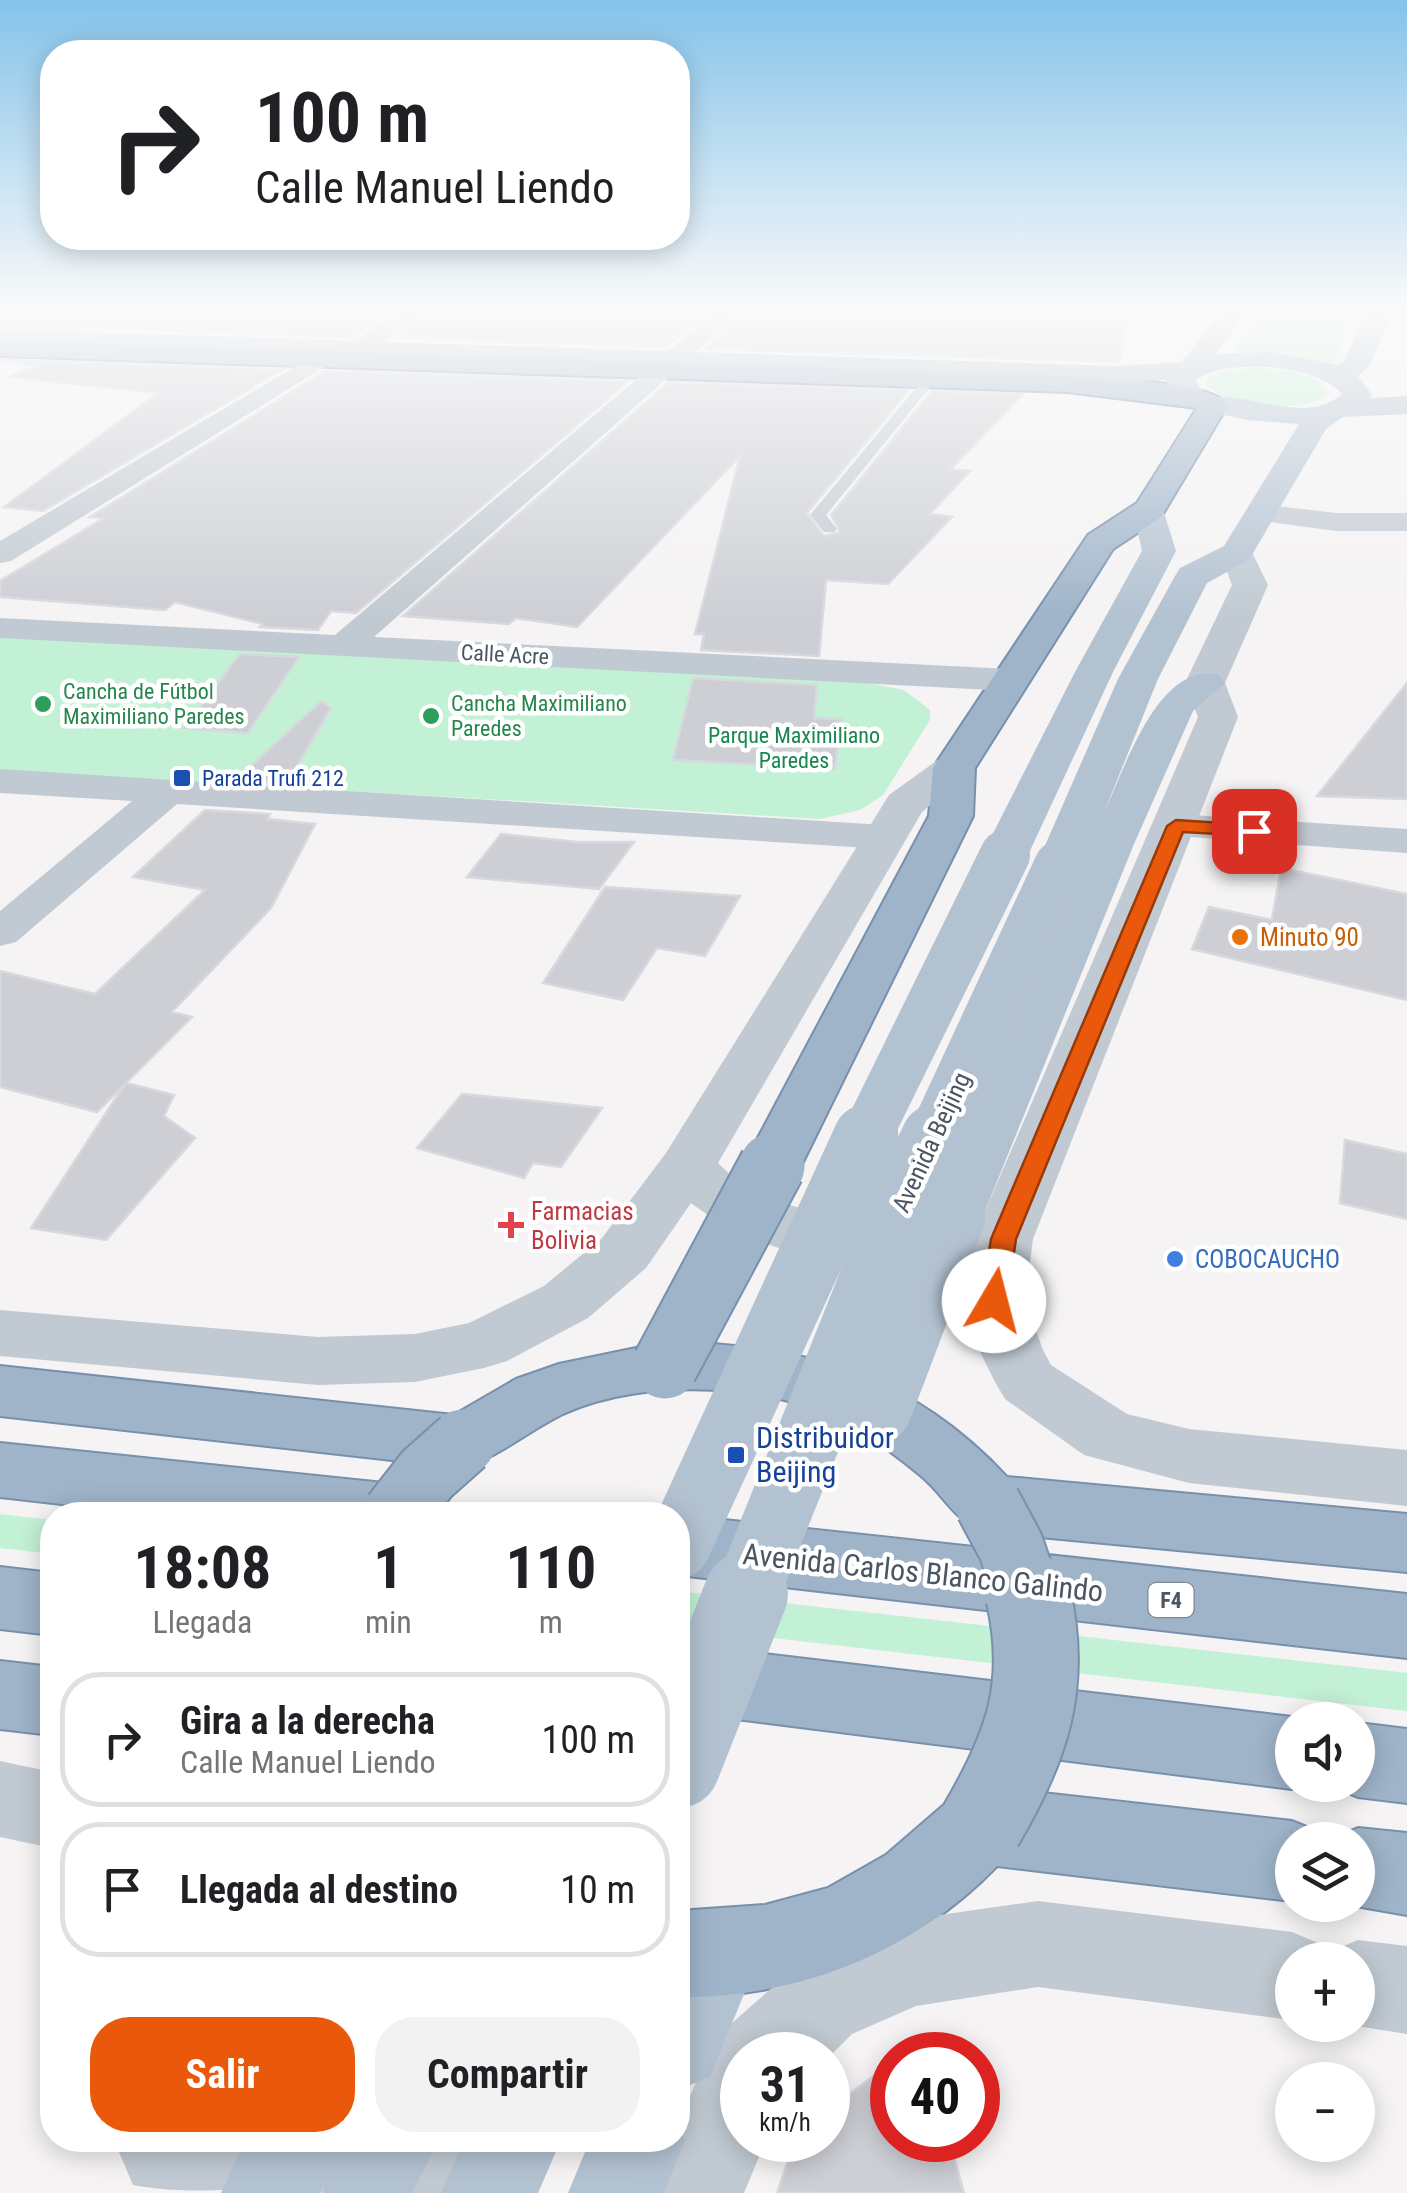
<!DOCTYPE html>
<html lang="es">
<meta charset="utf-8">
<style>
:root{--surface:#fff;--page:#f2f2f2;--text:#202124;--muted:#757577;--line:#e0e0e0;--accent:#ea580c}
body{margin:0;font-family:"Roboto Condensed",sans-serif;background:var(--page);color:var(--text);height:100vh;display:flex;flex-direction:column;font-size:38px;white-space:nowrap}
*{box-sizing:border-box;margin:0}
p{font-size:32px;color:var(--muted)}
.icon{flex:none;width:55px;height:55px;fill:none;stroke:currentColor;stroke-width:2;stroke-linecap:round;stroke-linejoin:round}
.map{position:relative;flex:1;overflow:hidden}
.panel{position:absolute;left:40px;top:1502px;width:650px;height:650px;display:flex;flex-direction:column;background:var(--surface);border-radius:40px;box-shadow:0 5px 25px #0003}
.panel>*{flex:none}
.top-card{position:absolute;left:40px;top:40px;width:650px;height:210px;border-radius:40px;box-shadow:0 5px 25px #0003;background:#fff;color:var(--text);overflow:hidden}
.tools{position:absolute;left:1275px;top:1702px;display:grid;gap:20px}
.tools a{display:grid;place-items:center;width:100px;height:100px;border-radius:50%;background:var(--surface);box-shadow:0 5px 25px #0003;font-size:50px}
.speed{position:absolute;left:720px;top:2032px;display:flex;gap:20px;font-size:50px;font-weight:700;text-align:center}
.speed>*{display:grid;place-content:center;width:130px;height:130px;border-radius:50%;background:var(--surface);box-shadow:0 5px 25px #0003;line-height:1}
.speed small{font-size:25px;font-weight:400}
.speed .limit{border:15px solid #d22;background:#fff;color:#111}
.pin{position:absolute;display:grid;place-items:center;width:85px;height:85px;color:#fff;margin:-42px;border-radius:20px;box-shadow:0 5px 15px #0006}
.me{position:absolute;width:110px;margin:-55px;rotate:8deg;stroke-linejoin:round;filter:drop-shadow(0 0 8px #0008)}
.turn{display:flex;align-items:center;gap:35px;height:210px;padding:0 50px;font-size:45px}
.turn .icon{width:130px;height:130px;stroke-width:2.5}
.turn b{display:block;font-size:70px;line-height:85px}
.eta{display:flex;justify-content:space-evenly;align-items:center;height:170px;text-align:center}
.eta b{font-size:60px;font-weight:700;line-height:70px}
.button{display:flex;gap:20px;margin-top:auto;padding:20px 50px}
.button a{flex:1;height:115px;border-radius:40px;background:var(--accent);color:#fff;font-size:40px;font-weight:700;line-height:115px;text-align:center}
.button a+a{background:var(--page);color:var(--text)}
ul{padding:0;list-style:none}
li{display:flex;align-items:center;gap:30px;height:135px;margin:0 20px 15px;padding:0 30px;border:5px solid var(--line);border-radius:40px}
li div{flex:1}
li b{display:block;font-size:38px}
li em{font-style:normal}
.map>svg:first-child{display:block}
.green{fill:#c3f1d5}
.building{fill:#cdcfd5;stroke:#d7d9de;stroke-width:2.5}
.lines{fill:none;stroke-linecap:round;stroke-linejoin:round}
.trunk-casing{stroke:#7690ad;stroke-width:4}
.service{fill:#c1cad2;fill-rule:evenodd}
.minor{fill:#c1cad2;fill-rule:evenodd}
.tertiary{fill:#c1cad2;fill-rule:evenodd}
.primary{fill:#b3c2d1;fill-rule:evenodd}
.trunk{fill:#9fb4c9;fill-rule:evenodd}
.trunk-bridge-far1-casing{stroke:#7690ad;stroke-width:69;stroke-linecap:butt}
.trunk-bridge-casing{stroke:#7690ad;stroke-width:88;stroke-linecap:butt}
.primary-bridge-far2{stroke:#b3c2d1;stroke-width:50}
.primary-bridge-far1{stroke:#b3c2d1;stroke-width:65}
.primary-bridge{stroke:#b3c2d1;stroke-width:84}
.trunk-bridge-far1{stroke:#9fb4c9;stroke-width:65}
.trunk-bridge{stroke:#9fb4c9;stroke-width:84}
.route{fill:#ea580c;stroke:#983908;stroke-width:2.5}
.leisure-dot{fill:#2e9e5b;stroke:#fff;stroke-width:4}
.transit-dot{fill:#1a4fb4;stroke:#fff;stroke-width:4}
.food-dot{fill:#e8710a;stroke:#fff;stroke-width:4}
.health-dot{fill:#e0444e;stroke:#fff;stroke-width:4}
.shop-dot{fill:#3f7fe0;stroke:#fff;stroke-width:4}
.labels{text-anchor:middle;stroke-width:9;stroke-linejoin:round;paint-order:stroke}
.far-street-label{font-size:22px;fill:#4a5661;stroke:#fff}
.far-leisure-label{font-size:22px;fill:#27864d;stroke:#fff;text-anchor:start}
.far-park-label{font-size:22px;fill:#17864f;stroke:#fff}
.far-transit-label{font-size:22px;fill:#164399;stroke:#fff;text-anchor:start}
.shield{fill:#fff;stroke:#808990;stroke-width:2.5}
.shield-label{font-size:22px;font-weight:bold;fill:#4a5661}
.food-label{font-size:25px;fill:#c56008;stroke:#fff;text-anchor:start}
.street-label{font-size:25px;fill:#4a5661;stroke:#fff}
.health-label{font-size:25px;fill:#be3a42;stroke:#fff;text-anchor:start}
.shop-label{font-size:25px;fill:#366cbe;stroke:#fff;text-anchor:start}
.near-transit-label{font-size:30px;fill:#164399;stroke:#fff;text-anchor:start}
.near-street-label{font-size:30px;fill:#4a5661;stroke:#fff}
</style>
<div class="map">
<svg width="1407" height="2193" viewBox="0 0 1407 2193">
<rect width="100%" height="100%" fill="#f5f3f3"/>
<path class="green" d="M1262,311H1353L1333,365L1235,352Z
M1252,368C1275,369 1319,369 1328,394C1305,415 1226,408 1206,385V380L1221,371Z
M0,637L862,682L904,690L930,710V720L883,795L860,810L820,819L0,770Z
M0,1514L52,1520V1554L0,1548Z
M678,1591L1407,1673V1711L678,1627Z"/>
<path class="building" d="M0,311H394L352,337L0,325Z
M434,311H710L666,347L396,338Z
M746,311H1130L1119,362L705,349Z
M3,360L283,369L43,511L4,507L158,393L9,377L36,366Z
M325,371L629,381L356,613L331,611L318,630L260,627L263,624L175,602L165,610L0,597V581L104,518L90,517Z
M669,382L909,390L807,513L824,536L840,532L831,515L932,391L1023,394L951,469L970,471L930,514L952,517L888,584L826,580L819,656L701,650L704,634H695L740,456L577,627L516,618L509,624L403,616Z
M240,654L299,657L248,733L184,728Z
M693,678L817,685L814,718L841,719L835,769L673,760Z
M1407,683V799L1317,796Z
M321,701L331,708L287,783L236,780Z
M205,810L270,814L267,819L315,824L271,908L172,1012L192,1017L126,1083L174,1095L164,1116L195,1138L106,1240L31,1228L125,1084L97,1112L0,1087V971L95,994L205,890L133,877Z
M501,834L577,842H634L599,889L467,877Z
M1281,868L1407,894V1000L1192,949L1209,907L1272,920Z
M605,887L740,896L705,956L657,948L623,1000L543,983Z
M462,1094L602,1108L561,1167L533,1163L524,1178L417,1148Z
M1345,1140L1407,1154V1219L1340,1203Z
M892,2062V2140H949L964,2193H777L795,2140H828V2110Z"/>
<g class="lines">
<defs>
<path id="trunk" d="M0,340L1067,376C1100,379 1210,380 1228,405L1161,517L1113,549L975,768L973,816L801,1166L792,1179L772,1185L752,1179L743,1166L929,816L933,768L1088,535L1137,503L1197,408L1067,392L0,356Z
M665,1342C803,1344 910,1373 1007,1477L1407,1514V1572L988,1532C951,1520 948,1498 920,1475C901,1459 879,1443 858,1430C783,1382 644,1376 563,1414C528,1431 500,1456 463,1468L0,1416V1366L454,1415L516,1379L559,1364Z
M0,1443L413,1486L438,1495L448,1515H158L0,1497Z
M678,1515L1407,1594V1658L678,1575Z
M0,1567L52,1573V1635L0,1629Z
M680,1644L1292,1717L1301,1720H1292V1785H1303L1292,1789L680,1712Z
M0,1661L52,1667V1735L0,1729Z
M1358,1723L1407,1729V1803L1358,1797L1330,1786L1358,1785Z
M981,1786L1292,1821L1322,1833L1325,1840H1292V1901L997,1866C913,1953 798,1998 678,1997V1911L765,1905L828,1888L886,1855L952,1798Z
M1358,1828L1407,1833V1915L1350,1905H1358V1840H1328Z"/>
</defs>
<use href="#trunk" class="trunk-casing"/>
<path class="service" d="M925,377L936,380L826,515L837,529L834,532H824L810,515Z"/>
<path class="minor" d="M402,311H430L366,354H348L345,349L348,344Z
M716,311H742L681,365L671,367L674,371L670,376L374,637L1010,669L1023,672L1028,680L1023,688L1010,691L0,638V618L335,635L652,366L662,364L663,355Z
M320,352L329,354L332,359L329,364L11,561L0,563V541Z
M1260,504L1336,513H1407V531H1336L1249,519L1245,513L1249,507Z
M0,769L884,825L899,828L905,837L899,846L884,849L177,804L16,942L0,946V911L132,801L0,793Z
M1177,814L1407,829V853L1163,835L1157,826L1163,817Z"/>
<path class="tertiary" d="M1237,543L1249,546L1268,585L1225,683L1238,717L1033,1239L1025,1301L1043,1350L1051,1365L1127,1414L1189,1429L1407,1450V1506L1189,1483L1084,1455L1005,1399L995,1382L979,1350L963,1301L973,1239L1198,717L1185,683L1232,585L1220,553L1225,546Z
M954,755L969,759L975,768L922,812L718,1163C765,1210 824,1211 883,1228L892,1243L883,1258C829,1274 735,1238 691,1203L646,1268L588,1318L507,1361L484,1368L415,1382L318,1385L0,1356V1310L318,1337L415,1334L469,1323L544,1286L602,1238L666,1153L889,795L939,759Z
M0,1761L52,1772V1848L0,1837Z
M1038,1901L1292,1932L1323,1945L1327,1953L1358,1940L1407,1946V2034L1350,2025H1358V1960H1292V2020L1038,1987L916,2006L852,2034L828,2058L742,2055V2140H766L744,2193H648L670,2140H678V2124L709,2052L722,2047L732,2023L790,1972L912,1919Z
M124,2140H451L485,2159L499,2193H322L281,2180C241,2193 173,2193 133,2185L119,2152Z"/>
<path class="primary" d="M1222,311H1248L1216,354L1272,352L1337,365L1344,361L1366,311H1392L1370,365L1358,376L1372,395L1370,398L1407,396V414L1343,417L1326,429L1249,560L1207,583L1158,679L1105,810C1125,768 1159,660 1219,675L1225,683L1193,711L1134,844L983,1216L974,1230L953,1236L932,1230L923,1216L1074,876L1059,880L1043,876L1036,866L1118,679L1175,576L1180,568L1224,546L1299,424L1248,420L1204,411L1200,405L1204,399C1246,388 1303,428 1342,394C1318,364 1224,357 1195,381L1205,394L1201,400C1182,405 1174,395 1165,380L1116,382L0,345V329L1116,366L1182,362Z
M1149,500L1161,503L1176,551L1114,670L1028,855L1021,865L1005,869L989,865L982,855L1076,670L1142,551L1133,510L1137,503Z
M716,1911L747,1924L760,1955L710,2077L678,2090V1941L685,1924Z
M678,2122L685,2140L664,2193H568L590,2140H678Z
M245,2140H344L320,2193H221Z
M464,2140H561L538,2193H441Z"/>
<use href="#trunk" class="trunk"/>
<defs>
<path id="trunk-bridge-far1" d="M665,1366L772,1166
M988,1504L1011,1547L1028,1597
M395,1515L427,1474L463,1442"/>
<path id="trunk-bridge" d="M981,1825C1027,1747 1049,1685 1028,1594"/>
</defs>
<use href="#trunk-bridge-far1" class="trunk-bridge-far1-casing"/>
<use href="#trunk-bridge" class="trunk-bridge-casing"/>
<path class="primary-bridge-far2" d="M865,1139L1005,855
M932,1139L1059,866"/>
<path class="primary-bridge-far1" d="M879,1410L953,1216
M678,1546L866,1137
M745,1597L901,1207L934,1137"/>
<path class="primary-bridge" d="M678,1766L746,1594
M365,2193L392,2140"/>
<use href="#trunk-bridge-far1" class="trunk-bridge-far1"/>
<use href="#trunk-bridge" class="trunk-bridge"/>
</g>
<linearGradient id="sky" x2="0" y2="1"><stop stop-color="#85c3ea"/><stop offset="0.5" stop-color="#fafafa"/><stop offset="1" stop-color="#fafafa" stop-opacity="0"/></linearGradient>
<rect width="1407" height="618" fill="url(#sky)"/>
<path class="route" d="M1176,820L1254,825L1263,831L1254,836L1183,832L1016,1239L1007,1301L1003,1308H985L981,1301L991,1239L1167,826Z"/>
<g class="leisure-dot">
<circle cx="43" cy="704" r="10"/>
<circle cx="431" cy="716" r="10"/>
</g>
<g class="transit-dot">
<rect x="172" y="768" width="20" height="20" rx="5"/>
<rect x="726" y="1445" width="20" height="20" rx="5"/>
</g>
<circle class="food-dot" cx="1240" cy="937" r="10"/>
<path class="health-dot" d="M506 1210h10v10h10v10h-10v10h-10v-10h-10v-10h10z"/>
<circle class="shop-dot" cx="1175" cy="1259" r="10"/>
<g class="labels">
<g class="far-street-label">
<text transform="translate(505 654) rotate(3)" y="8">Calle Acre</text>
</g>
<g class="far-leisure-label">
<text x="63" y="699">Cancha de Fútbol<tspan x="63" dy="25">Maximiliano Paredes</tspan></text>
<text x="451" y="711">Cancha Maximiliano<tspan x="451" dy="25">Paredes</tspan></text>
</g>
<g class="far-park-label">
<text x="794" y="743">Parque Maximiliano<tspan x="794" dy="25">Paredes</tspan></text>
</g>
<g class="far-transit-label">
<text x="202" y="786">Parada Trufi 212</text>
</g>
<rect class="shield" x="1148.5" y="1583" width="45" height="34" rx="8"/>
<g class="shield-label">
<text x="1171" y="1608">F4</text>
</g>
<g class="food-label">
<text x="1260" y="946">Minuto 90</text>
</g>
<g class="street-label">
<text transform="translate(931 1142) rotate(-65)" y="9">Avenida Beijing</text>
</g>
<g class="health-label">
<text x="531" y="1220">Farmacias<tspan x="531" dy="29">Bolivia</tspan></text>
</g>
<g class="shop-label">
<text x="1195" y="1268">COBOCAUCHO</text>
</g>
<g class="near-transit-label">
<text x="756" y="1448">Distribuidor<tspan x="756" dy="34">Beijing</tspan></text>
</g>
<g class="near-street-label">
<text transform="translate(923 1573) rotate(6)" y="10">Avenida Carlos Blanco Galindo</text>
</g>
</g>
</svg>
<div class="tools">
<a><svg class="icon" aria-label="sound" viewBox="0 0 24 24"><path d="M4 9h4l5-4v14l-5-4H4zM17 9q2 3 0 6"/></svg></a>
<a><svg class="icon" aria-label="layers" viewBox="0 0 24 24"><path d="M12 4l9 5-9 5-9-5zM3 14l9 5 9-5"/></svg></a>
<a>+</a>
<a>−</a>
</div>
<div class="speed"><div>31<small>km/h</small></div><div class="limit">40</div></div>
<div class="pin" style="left:1254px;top:831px;background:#d93025"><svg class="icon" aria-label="arrive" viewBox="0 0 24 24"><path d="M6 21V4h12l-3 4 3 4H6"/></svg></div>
<svg class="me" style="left:994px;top:1301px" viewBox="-20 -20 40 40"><circle r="19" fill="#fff"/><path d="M0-13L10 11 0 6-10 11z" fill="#ea580c"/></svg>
<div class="top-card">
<div class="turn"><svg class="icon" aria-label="right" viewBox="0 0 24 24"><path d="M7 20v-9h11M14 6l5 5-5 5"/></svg><div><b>100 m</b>Calle Manuel Liendo</div></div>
</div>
<section class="panel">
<div class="eta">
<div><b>18:08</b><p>Llegada</p></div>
<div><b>1</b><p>min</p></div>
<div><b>110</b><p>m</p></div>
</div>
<ul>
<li><svg class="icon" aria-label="right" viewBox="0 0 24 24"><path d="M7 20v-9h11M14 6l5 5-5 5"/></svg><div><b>Gira a la derecha</b><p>Calle Manuel Liendo</p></div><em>100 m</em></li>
<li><svg class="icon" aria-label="arrive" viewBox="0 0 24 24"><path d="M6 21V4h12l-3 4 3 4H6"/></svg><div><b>Llegada al destino</b></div><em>10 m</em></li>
</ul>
<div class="button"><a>Salir</a><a>Compartir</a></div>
</section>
</div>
